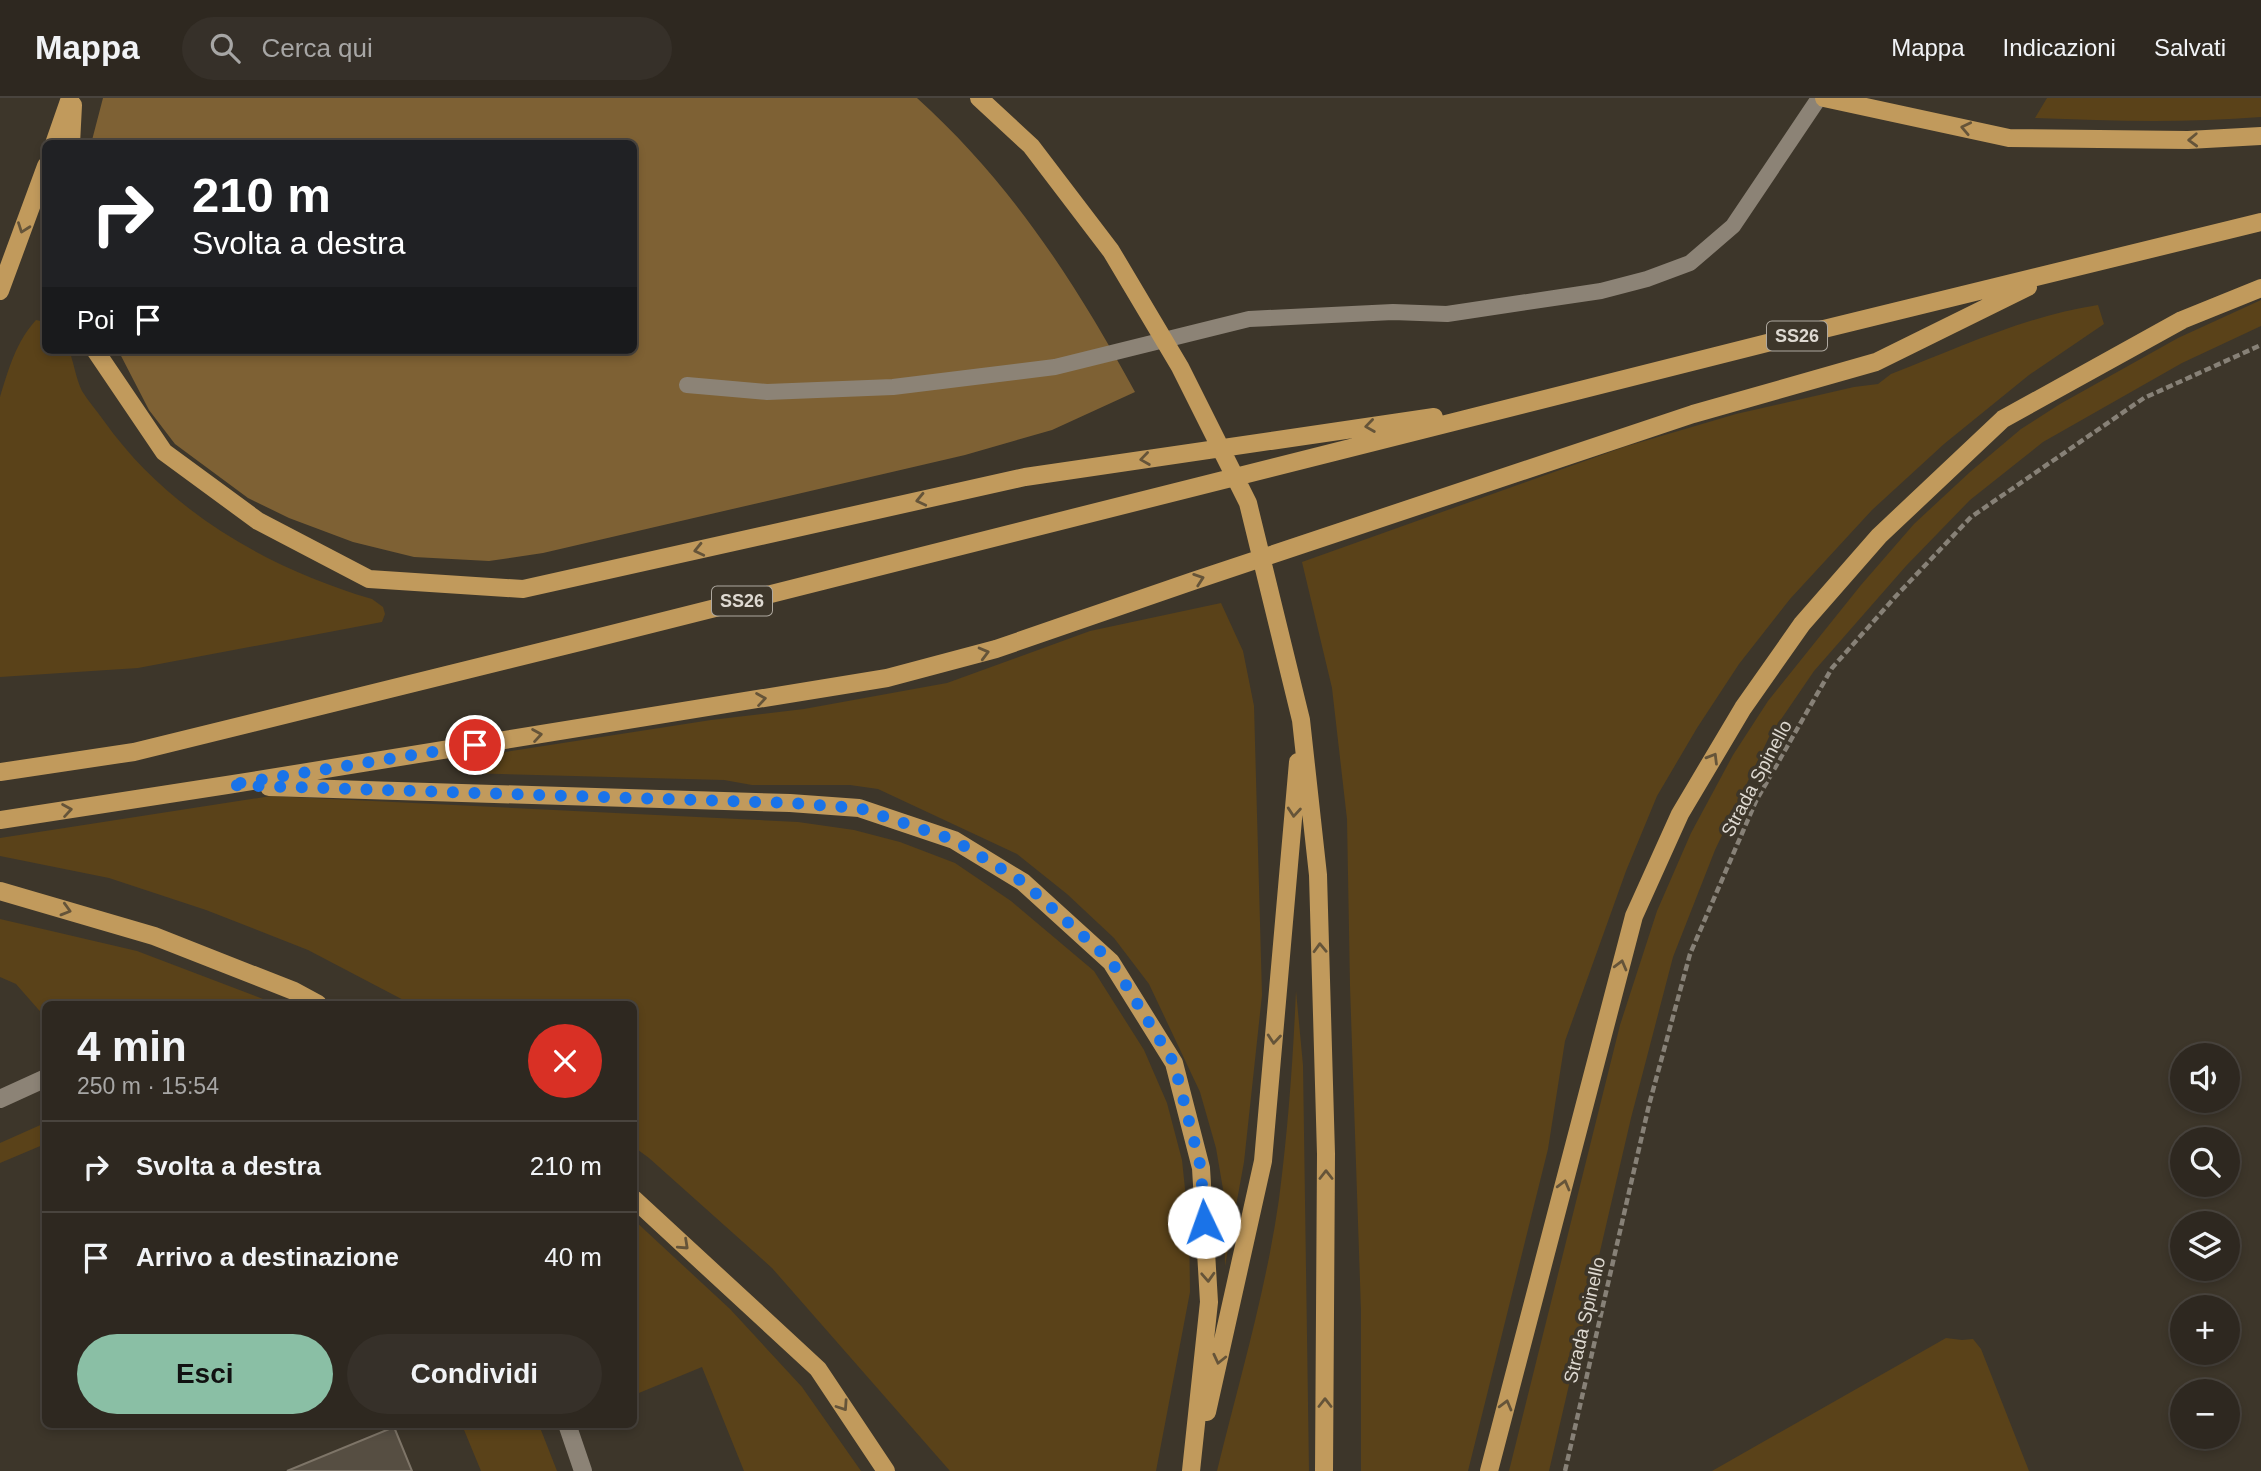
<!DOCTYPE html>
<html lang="it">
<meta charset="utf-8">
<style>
:root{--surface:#2e2820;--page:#363029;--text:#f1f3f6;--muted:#a7a6a5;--line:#49443e;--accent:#8abfa5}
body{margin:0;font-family:Arial,sans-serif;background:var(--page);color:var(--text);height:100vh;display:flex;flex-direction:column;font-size:26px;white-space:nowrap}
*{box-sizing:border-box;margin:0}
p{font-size:23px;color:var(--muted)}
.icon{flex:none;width:38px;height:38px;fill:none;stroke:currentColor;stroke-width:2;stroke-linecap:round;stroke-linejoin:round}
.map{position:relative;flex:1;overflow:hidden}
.sheet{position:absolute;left:42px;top:903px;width:595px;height:427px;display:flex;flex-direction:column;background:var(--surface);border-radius:10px;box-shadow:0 4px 10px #0003,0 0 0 2px var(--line)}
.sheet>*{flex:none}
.guide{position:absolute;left:42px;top:42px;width:595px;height:214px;border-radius:10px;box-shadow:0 4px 10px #0003,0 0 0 2px var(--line);background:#202124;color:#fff;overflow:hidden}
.controls{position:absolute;left:2170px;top:945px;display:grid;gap:14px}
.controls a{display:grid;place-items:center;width:70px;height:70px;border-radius:50%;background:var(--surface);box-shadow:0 4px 10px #0003,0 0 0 2px var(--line);font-size:35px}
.pin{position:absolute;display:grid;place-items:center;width:60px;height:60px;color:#fff;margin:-30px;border:4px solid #fff;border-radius:50%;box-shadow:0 2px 7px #0007}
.me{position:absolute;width:77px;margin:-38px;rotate:357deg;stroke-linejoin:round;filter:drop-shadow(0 0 5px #0008)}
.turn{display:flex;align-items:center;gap:24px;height:147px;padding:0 35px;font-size:32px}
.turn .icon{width:91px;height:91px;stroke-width:2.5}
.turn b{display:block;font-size:49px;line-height:60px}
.then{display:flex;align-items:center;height:66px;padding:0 35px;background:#0003;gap:14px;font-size:26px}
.round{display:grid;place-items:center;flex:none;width:74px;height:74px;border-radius:37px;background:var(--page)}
.headline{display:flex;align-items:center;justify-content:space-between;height:119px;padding:0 35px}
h1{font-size:42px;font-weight:800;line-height:52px}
.primary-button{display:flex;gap:14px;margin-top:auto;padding:14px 35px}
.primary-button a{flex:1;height:80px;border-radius:42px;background:var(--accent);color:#111;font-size:28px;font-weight:800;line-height:80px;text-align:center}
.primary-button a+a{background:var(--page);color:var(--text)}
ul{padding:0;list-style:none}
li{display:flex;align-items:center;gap:21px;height:91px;padding:0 35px;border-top:2px solid var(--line)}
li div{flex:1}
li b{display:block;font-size:26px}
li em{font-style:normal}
header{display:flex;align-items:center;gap:42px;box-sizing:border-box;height:98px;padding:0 35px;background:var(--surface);border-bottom:2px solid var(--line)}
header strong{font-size:33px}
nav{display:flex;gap:38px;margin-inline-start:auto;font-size:24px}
.search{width:490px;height:63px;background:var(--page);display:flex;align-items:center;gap:18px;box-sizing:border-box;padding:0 24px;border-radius:38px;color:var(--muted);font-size:26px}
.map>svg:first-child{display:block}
.green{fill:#5a4219}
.forest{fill:#7e6134}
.building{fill:#564e42;stroke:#7e7568;stroke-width:2}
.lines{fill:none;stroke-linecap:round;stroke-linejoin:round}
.path{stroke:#878177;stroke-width:4.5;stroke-dasharray:7 3.5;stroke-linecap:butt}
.lane{stroke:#8c8376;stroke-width:16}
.street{stroke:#8c8376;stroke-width:18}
.primary{stroke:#c19a5c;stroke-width:18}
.oneway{stroke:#655439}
.route{stroke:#1a73e8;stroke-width:12;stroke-dasharray:0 21.6}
.labels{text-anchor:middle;stroke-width:7;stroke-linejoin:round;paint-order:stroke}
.shield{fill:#3d362a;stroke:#aea89f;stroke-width:2}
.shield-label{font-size:18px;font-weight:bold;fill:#ded9d1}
.street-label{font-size:19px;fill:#ded9d1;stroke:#3d362a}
</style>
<header>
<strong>Mappa</strong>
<div class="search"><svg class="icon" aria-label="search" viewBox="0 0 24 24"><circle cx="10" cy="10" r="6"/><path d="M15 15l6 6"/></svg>Cerca qui</div>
<nav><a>Mappa</a><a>Indicazioni</a><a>Salvati</a></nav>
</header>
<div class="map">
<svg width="2261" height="1373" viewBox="0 0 2261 1373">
<rect width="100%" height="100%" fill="#3d362a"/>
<path class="green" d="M2047,0H2261V19C2185,25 2111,23 2035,20Z
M2261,202V228L2182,265L2043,344L1970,402L1906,468L1814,573L1769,639L1715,752L1673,859L1631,1020L1549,1373H1509L1620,927L1657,813L1691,735L1733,657L1768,603L1861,487L1914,426L1970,374L2021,331L2060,306L2178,240Z
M2098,207L2104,226L2029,277L1944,346L1872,412L1790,501L1739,566L1697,630L1657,698L1626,773L1565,943L1548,1051L1468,1373H1361V1213L1350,888L1347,721L1332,590L1302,464L1624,349L1736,316L1854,289L1878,286L1891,276C1959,250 2025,218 2098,207Z
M36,222L45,224L46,252H69C74,265 76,281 82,293C88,303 97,313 104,323C168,413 267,470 372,501L383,509L385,516L382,524L138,570L0,579V299C9,270 16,244 36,222Z
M1221,505L1243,553L1254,608L1262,897L1244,1064L1225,1168L1224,1097L1216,1050L1200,994L1149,886L1114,840L1067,796L1017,756L878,691L850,687H752L724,682L466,675L459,673L453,668L455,663L466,660L711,622L804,611L947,585L1090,533Z
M271,698L798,724L854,732L900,744L955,765L1011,803L1094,873L1144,952L1167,1005L1182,1062L1189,1129L1190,1194L1156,1373H950L772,1170L649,1060L634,1049V906H411L308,852L206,812L109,780L0,758V740Z
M0,821L137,853L276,906H46L45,919L16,886L0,879Z
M1296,893L1303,967L1309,1373H1217C1239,1283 1266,1193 1279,1101C1288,1032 1293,962 1296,893Z
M45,1025V1046L0,1065V1045Z
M634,1122L730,1211L802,1289L861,1373H744L702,1269L634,1297Z
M1946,1240L1962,1242L1973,1241L1981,1251L2029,1373H1712Z
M462,1327H539L557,1373H481Z"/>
<path class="forest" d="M103,0H917C1011,85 1075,184 1135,294L1052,332L965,357L543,455L489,463L414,459L353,444L289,420L248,400L175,346L149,312L118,252H634V46H91Z"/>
<path class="building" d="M394,1329L412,1373H287Z"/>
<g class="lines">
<path class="path" d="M1565,1373L1649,1007L1690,856L1756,703L1832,570L1896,498L1971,419L2144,300L2261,247"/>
<path class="lane" d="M687,287L767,294L893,289L1055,269L1249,221L1393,214L1447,216L1601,193L1647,181L1690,165L1733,128L1819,0"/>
<path class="street" d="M0,1001L46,980
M567,1326L583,1373"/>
<path class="primary" d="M979,0L1031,48L1111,153L1180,269L1248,405L1301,622L1318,777L1326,1056L1324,1373
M1824,0L2009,40L2188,42L2261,38
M54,46L70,0
M71,46L73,7
M0,193L46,68
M95,252L164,354L258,423L369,481L523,491L1025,379L1434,319
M0,674L134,654L584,543L1783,241L2261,124
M269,689L790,705L859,710L954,742L1023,784L1111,864L1174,965L1201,1070L1209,1204L1191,1373
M0,722L227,687L887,580L996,551L1193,483L1693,316L1876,264L2028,189
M0,793L154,838L294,893L318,906
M634,1101L818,1271L886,1373
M1207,1314L1263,1063L1298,664
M1489,1373L1634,818L1680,716L1743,610L1802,526L1879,438L2003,321L2182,222L2261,190"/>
</g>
<defs><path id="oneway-chevron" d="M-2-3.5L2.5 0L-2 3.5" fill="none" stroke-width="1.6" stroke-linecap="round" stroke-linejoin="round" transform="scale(1.75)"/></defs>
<g class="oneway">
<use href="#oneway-chevron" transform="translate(1966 30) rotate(-168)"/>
<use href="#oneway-chevron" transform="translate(2193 42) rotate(178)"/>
<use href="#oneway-chevron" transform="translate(23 130) rotate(110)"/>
<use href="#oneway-chevron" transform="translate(1370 328) rotate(172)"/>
<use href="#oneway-chevron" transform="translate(1145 361) rotate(172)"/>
<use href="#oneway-chevron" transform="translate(921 402) rotate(167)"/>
<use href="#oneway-chevron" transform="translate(699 452) rotate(167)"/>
<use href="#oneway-chevron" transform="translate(1199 481) rotate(-19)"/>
<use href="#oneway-chevron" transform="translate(984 555) rotate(-15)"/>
<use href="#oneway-chevron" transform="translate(761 601) rotate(-9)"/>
<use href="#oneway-chevron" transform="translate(537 637) rotate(-9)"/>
<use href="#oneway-chevron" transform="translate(1713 660) rotate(-59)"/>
<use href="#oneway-chevron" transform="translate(67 712) rotate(-9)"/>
<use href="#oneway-chevron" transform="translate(1294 714) rotate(95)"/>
<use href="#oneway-chevron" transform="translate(66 812) rotate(16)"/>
<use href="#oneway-chevron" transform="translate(1320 850) rotate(-92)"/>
<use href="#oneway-chevron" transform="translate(1621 867) rotate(-75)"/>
<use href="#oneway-chevron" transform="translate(1274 941) rotate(95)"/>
<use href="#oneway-chevron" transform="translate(1326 1077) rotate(-90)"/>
<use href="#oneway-chevron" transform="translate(1564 1087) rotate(-75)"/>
<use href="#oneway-chevron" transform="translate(684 1147) rotate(43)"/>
<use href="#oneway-chevron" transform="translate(1208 1179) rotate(87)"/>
<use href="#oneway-chevron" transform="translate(1219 1261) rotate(103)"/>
<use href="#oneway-chevron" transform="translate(1325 1305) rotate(-90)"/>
<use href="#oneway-chevron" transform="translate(1506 1307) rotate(-75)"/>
<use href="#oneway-chevron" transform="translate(843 1308) rotate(56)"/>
</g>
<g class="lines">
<path class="route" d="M475,647L228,687L790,705L859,710L954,742L1023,784L1111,863L1174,965L1201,1070L1204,1124"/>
</g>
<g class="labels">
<g class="shield">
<rect x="1767" y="223.5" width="60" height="29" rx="5"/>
<rect x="712" y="488.5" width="60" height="29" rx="5"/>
</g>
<g class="shield-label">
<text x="1797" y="244">SS26</text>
<text x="742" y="509">SS26</text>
</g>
<g class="street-label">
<text transform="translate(1756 680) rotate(-62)" y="7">Strada Spinello</text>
<text transform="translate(1584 1222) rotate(-77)" y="7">Strada Spinello</text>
</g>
</g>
</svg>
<div class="controls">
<a><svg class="icon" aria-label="sound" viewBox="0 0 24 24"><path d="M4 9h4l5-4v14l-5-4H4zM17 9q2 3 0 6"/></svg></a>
<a><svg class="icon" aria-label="search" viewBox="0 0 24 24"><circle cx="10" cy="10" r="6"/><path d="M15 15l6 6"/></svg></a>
<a><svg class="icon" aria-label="layers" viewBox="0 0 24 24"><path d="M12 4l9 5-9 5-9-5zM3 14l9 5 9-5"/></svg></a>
<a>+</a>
<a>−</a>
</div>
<div class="pin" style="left:475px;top:647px;background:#d93025"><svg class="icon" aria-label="arrive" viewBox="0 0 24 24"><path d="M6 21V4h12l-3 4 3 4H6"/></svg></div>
<svg class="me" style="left:1204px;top:1124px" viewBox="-20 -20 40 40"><circle r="19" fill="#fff"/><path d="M0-13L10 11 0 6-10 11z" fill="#1a73e8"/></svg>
<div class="guide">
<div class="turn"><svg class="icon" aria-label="right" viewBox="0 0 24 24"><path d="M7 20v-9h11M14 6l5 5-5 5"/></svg><div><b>210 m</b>Svolta a destra</div></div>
<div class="then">Poi<svg class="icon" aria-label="arrive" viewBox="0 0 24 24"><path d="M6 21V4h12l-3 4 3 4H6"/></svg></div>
</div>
<section class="sheet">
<div class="headline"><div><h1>4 min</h1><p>250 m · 15:54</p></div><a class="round" style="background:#d93025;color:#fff"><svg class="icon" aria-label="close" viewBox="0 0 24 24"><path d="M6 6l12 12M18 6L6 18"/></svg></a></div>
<ul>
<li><svg class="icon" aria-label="right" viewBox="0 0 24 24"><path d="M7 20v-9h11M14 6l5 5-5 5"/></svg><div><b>Svolta a destra</b></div><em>210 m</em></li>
<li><svg class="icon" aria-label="arrive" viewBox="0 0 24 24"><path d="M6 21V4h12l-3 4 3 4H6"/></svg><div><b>Arrivo a destinazione</b></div><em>40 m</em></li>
</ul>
<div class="primary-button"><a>Esci</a><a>Condividi</a></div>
</section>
</div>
